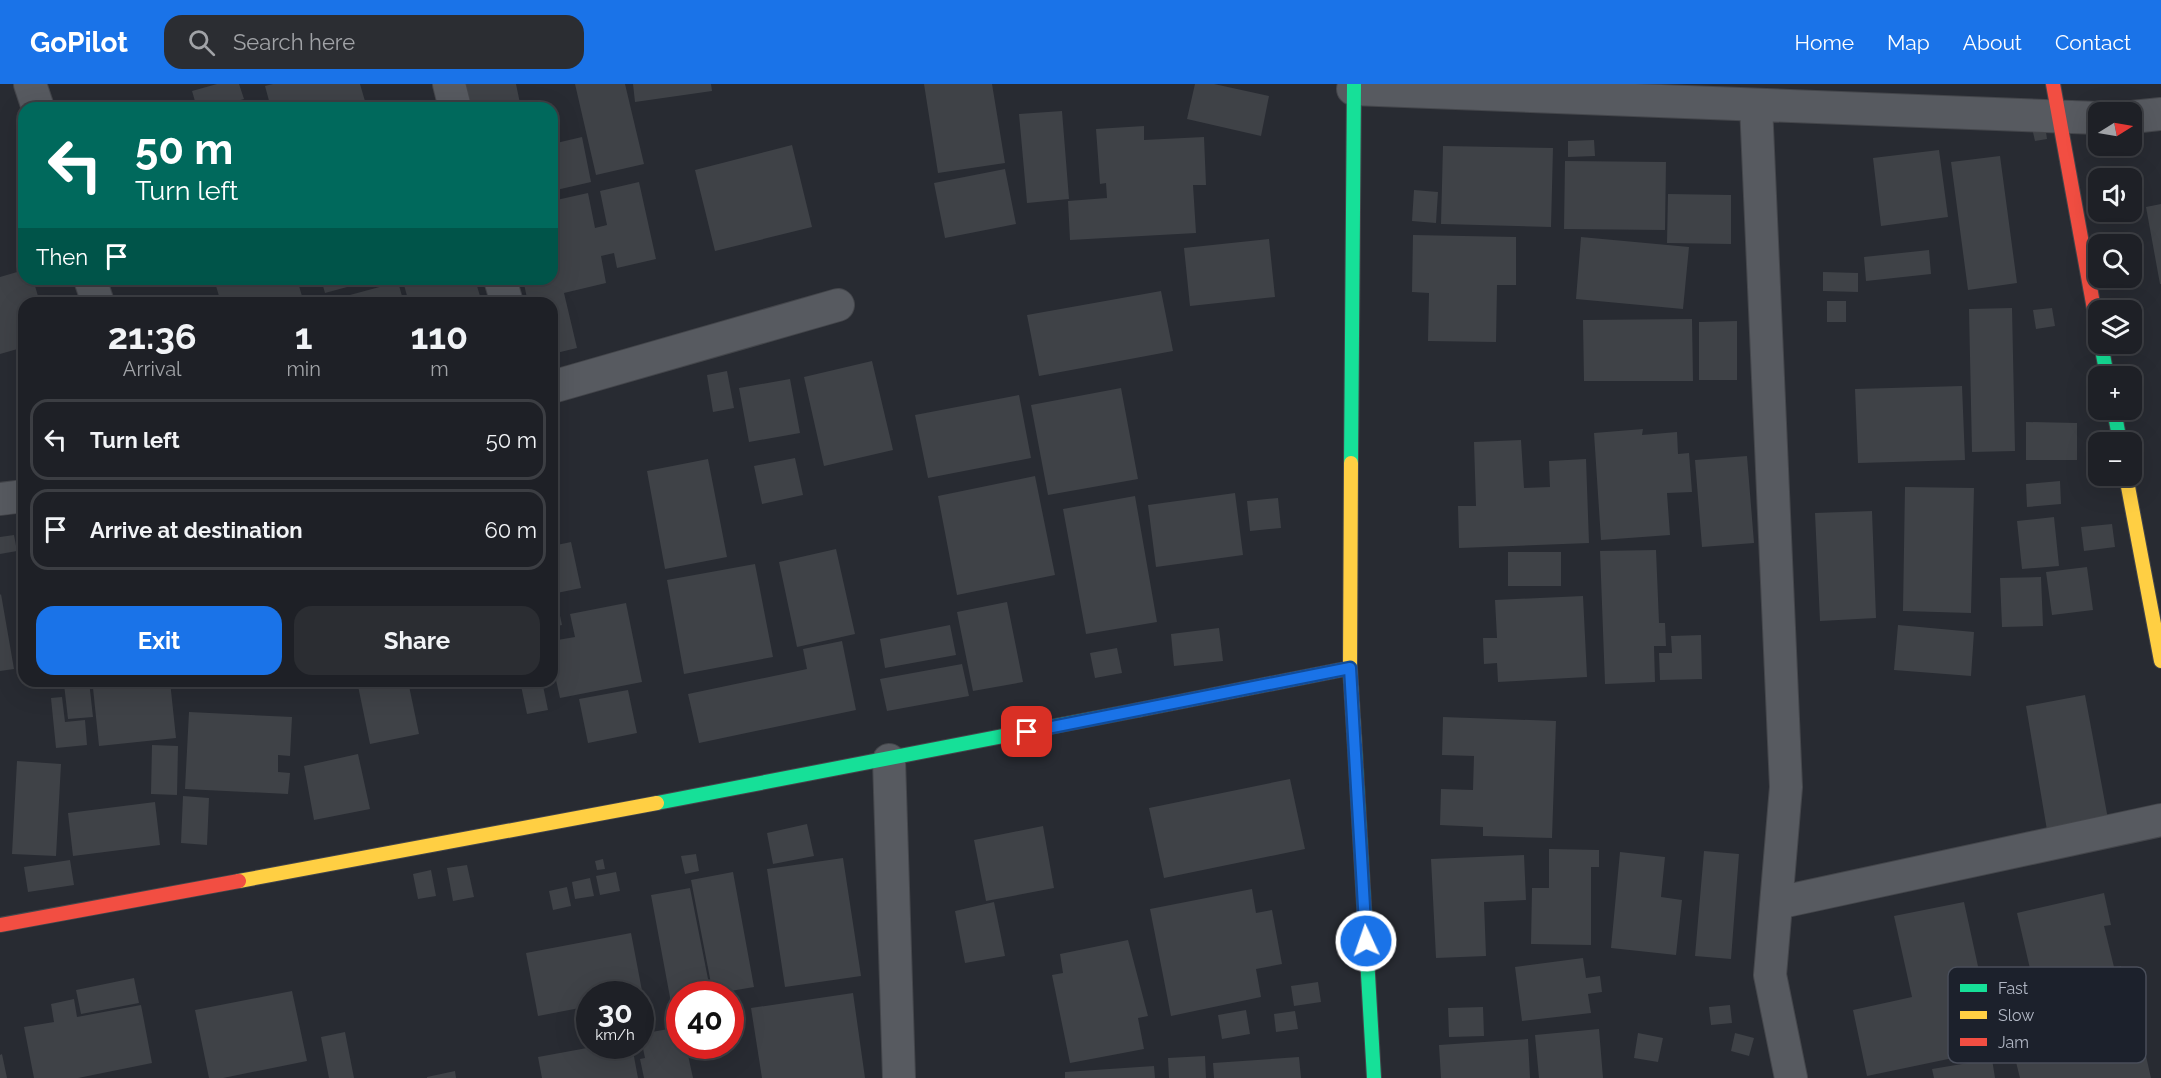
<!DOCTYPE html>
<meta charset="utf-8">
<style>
:root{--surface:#1e2026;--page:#2b2d32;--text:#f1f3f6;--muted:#a1a3a7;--line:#3c3e43;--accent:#1a73e8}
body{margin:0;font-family:Raleway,sans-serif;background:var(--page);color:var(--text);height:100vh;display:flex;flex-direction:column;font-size:22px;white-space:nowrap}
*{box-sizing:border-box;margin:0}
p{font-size:20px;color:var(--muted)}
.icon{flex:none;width:33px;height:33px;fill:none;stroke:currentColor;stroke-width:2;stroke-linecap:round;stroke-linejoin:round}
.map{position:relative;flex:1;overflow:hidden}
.drawer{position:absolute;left:18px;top:213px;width:540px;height:390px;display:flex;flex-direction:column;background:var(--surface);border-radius:18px;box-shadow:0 6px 24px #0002,0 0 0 2px var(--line)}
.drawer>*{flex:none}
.banner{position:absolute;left:18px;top:18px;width:540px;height:183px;border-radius:18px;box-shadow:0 6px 24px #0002,0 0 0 2px var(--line);background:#00695c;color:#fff;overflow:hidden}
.needle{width:39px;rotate:79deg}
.tools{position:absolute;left:2088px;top:18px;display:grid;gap:12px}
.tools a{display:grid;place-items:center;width:54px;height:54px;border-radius:12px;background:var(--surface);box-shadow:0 6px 24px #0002,0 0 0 2px var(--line);font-size:30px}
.speed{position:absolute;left:576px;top:897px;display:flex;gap:12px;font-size:30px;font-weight:700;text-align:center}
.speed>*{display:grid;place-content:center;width:78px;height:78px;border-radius:50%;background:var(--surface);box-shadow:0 6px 24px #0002,0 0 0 2px var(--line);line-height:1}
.speed small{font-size:15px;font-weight:400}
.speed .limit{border:9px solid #d22;background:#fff;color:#111}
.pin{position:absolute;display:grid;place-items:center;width:51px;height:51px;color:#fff;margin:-26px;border-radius:12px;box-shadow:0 3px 9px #0006}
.me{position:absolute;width:66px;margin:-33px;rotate:357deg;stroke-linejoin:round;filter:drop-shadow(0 0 4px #0008)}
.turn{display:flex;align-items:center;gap:21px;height:126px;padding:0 18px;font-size:27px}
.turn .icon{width:78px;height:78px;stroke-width:2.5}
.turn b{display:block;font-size:42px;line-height:51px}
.then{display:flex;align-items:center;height:57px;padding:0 18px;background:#0003;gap:12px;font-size:22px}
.eta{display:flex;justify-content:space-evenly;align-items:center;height:102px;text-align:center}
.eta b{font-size:36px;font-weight:700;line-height:42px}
.action{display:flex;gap:12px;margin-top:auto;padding:12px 18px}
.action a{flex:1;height:69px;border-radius:18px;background:var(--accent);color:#fff;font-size:24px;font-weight:700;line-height:69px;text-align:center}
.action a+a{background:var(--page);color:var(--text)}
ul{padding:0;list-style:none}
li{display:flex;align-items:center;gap:18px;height:81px;margin:0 12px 9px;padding:0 6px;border:3px solid var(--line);border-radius:18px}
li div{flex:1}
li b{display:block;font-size:22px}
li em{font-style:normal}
header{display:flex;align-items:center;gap:36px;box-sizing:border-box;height:84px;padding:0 30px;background:var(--accent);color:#fff}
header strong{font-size:28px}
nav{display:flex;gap:33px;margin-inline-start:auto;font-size:21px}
.search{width:420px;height:54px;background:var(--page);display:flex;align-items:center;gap:15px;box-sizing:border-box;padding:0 21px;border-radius:18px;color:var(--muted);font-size:22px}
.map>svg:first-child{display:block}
.building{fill:#3f4247}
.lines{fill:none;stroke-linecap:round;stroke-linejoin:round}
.street-casing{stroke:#44464b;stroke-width:34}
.fast-casing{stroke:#44464b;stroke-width:16}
.slow-casing{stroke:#44464b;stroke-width:16}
.jam-casing{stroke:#44464b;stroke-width:16}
.street{stroke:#575a60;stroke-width:32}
.fast{stroke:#16e098;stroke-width:14}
.slow{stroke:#ffcf43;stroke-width:14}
.jam{stroke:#f24e42;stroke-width:14}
.route-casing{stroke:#114b97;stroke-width:15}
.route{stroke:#1a73e8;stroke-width:10}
.key{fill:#1c212c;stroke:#494e5a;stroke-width:1.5}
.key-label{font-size:16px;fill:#b1b7c4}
</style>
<header>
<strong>GoPilot</strong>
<div class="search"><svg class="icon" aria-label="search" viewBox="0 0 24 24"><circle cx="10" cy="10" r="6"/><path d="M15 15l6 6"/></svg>Search here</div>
<nav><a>Home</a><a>Map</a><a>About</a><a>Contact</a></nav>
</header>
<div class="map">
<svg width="2161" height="994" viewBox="0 0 2161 994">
<rect width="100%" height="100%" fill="#282b32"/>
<path class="building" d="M217,0H239L244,15L212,24H197L192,7Z
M273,0H360L367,24H271L265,2Z
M465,0H516L521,24H470Z
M575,0H625L644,80L596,91Z
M633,0H711L712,7L635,18Z
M924,0H992L1005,79L938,89Z
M1195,0H1214L1269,12L1261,52L1187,35Z
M1062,27L1069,115L1027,119L1019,30Z
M2045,41L2047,55L2035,57L2032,44Z
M1144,42V56L1204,53L1206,101H1193L1196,149L1070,156L1068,117L1107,114L1106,99L1100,100L1096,45Z
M582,53L591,98L552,107V60Z
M1594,56L1595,72L1568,73V57Z
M792,61L812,143L715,167L695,86Z
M1443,62L1553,64L1551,143L1441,140Z
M1939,66L1948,133L1881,142L1873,74Z
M2000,72L2017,199L1968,206L1951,78Z
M1565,77L1666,78L1665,146L1564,145Z
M1005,85L1016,140L945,154L934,99Z
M639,98L656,175L617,184L614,169L601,172L606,199L564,209L577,264L552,270V219H528L523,195H552V117L588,109L595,144L607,141L600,107Z
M1414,106L1438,108L1436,139L1412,137Z
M1668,110L1731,111V160L1667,159Z
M2161,120V200H2160L2146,123Z
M1413,151L1516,153V201H1497L1496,258L1428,257L1429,209L1412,208Z
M1581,153L1689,163L1683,225L1576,215Z
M1269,155L1275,213L1190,222L1184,164Z
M1929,166L1931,190L1866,197L1864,173Z
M24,186V195H33L40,219H24V254L18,255L21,264L0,270V193Z
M1823,188L1858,189V208L1823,207Z
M214,195H297L304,219H221Z
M321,195H372L373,196L325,209Z
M427,195H475L482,219H409L404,201Z
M398,198L404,219H324V218Z
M1161,207L1173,267L1039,292L1027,231Z
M1827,217H1846V238H1827Z
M2012,224L2015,367L1972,368L1969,225Z
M2052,224L2055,242L2036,245L2033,226Z
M1692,235L1693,297H1584L1583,236Z
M1737,237V296H1699V238Z
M872,277L893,366L824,382L804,293Z
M727,287L734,324L713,328L707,291Z
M790,295L800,349L749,358L739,304Z
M1962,302L1965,376L1858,379L1855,305Z
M1121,304L1138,395L1048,411L1031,321Z
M1019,311L1031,374L928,394L915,331Z
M2026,338L2077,339V376H2026Z
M1643,345L1642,351L1677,348L1678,370L1689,369L1692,408L1667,409L1670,451L1601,456L1594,349Z
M1521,356L1524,404L1550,403L1549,377L1586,375L1589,459L1459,464L1458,422H1476L1474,358Z
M1747,372L1754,459L1702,463L1695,376Z
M795,374L803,411L762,420L754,382Z
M708,375L727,473L665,485L647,387Z
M1035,392L1055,491L957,511L938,412Z
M2060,397L2061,420L2027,423L2026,400Z
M1905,403L1974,404L1971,529L1903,527Z
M1235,409L1243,471L1156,483L1148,421Z
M1135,412L1157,538L1086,550L1063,425Z
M1278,414L1281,444L1250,447L1247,417Z
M1872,427L1876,534L1820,537L1815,429Z
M2054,433L2059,482L2022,485L2017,437Z
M2112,440L2115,463L2084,467L2081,443Z
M14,451L17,467L0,470V453Z
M571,458L581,504L552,510V462Z
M836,465L855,550L797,563L779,478Z
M1656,466L1659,539H1665L1666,562H1654L1655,598L1605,600L1600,467Z
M1508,468H1561V502H1508Z
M755,480L773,573L684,590L667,496Z
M2087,483L2093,526L2052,531L2046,488Z
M2041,493L2043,542L2002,543L2000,494Z
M1,510L14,585L0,587V511Z
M1583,512L1587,593L1498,598L1497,579L1484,580L1483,554H1497L1495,516Z
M1007,518L1023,598L973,607L957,528Z
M626,519L642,598L560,614L552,578V557L575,553L570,530Z
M559,527L562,541L552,543V528Z
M950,541L956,571L885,584L880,555Z
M1898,541L1974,548L1971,592L1894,586Z
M1219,544L1223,577L1174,582L1171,550Z
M1701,551L1702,595L1660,596L1659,569H1672L1671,552Z
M842,557L856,626L699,659L688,610L807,585L803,565Z
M1117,564L1122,589L1095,594L1090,569Z
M962,580L969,612L887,627L880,595Z
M89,597L93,633L68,635L64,600Z
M155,597H170L176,654L99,662L93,604Z
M357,597H408L419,650L370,660Z
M520,597H542L548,626L527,630Z
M628,606L637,649L588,659L579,615Z
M2085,611L2108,735L2047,746L2026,622Z
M62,613L65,638L85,636L87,661L56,664L51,614Z
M189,628L292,633L290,672L278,671V688L290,689L288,710L185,705Z
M1443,633L1556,637L1552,754L1483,752V743L1440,741L1441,705L1473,706L1474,672L1442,671Z
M152,661L178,662L177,711L151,710Z
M358,670L370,725L314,736L304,682Z
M17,677L61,680L56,772L12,770Z
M1290,695L1305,765L1164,794L1149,724Z
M183,712L209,714L207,761L181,759Z
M155,718L160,761L73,772L68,729Z
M807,740L814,772L773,780L767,749Z
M1043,742L1054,804L986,817L974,756Z
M1549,765L1599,766V783H1591V861L1531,860L1532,804H1549Z
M1704,767L1739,770L1731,875L1695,872Z
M1620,768L1665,773L1661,813L1682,816L1676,871L1611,864Z
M696,770L699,787L685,790L681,772Z
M1524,771L1526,816L1484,818L1486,872L1436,874L1431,775Z
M843,774L861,892L785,903L767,785Z
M603,775L605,785L597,786L595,777Z
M70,776L74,801L28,808L24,783Z
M467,781L474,813L453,817L447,784Z
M431,786L436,812L418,815L413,790Z
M616,788L620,807L600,811L596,792Z
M733,788L754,903L713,910L691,796Z
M590,794L594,812L575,815L572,798Z
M567,803L571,822L553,826L549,807Z
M690,804L711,910H680V923L672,924L651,811Z
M1252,805L1256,829L1272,826L1282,880L1256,885L1261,913L1171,932L1150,825Z
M2104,809L2111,841L2104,842L2114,883L2121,882L2128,916L2042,936L2017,829Z
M994,818L1005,872L965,879L955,827Z
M1964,818L1996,965L1867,992L1853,926L1912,913L1894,832Z
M631,849L643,912L590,910V922L538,932L526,869Z
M1128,856L1148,932L1138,934L1144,965L1070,979L1052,891L1063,889L1060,870Z
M1583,874L1586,894L1600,892L1602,908L1588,910L1591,929L1522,937L1515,883Z
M134,894L139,919L81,930L76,906Z
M1318,898L1321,918L1294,922L1291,902Z
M292,907L307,977L223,994H209L195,926Z
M853,909L865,994H762L751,924Z
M74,915L77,933L141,921L152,979L78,994H34L24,943L54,938L51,920Z
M1730,921L1732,939L1711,941L1709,923Z
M1483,923L1484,952L1449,953L1448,924Z
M1246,926L1250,950L1222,955L1218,931Z
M1295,927L1298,945L1276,948L1274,930Z
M680,943V962H686L693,994H644L640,975L645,974L640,950Z
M1599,945L1603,994H1539L1535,951Z
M345,948L354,994H329L321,953Z
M1638,949L1663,954L1658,978L1634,974Z
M1735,949L1754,954L1749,972L1731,967Z
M2141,950L2151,994H2020L2016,978Z
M1528,955L1530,994H1441L1439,961Z
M598,962H632L638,994H542L538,973Z
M2,970L7,994H0V971Z
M1205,972L1206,994H1169L1168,974Z
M1299,973L1301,994H1214L1213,979Z
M1992,975L1995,994H1934L1932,985Z
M1154,982L1155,994H1065V988Z
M455,987L456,994H427V993Z"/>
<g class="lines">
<defs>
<path id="street" d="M30,0L38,24
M449,0L455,24
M1353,5L2098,34
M1756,21L1786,703L1770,891L1791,994
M2132,33L2161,30
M90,195L98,219
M500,195L507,219
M552,303L838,221
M0,415L24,412
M889,676L899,994
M1777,819L2161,736"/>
<path id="fast" d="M2101,260L2107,292
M2114,326L2120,358
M1351,379L1354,0
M1355,666L1374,994
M657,719L1138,626"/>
<path id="slow" d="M1351,379L1350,584L1355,666
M2126,392L2161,577
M1138,626L1350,584
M239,797L657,719"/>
<path id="jam" d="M2053,0L2098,247
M0,841L239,797"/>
</defs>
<use href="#street" class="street-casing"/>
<use href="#fast" class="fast-casing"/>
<use href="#slow" class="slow-casing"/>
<use href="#jam" class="jam-casing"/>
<use href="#street" class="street"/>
<use href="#fast" class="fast"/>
<use href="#slow" class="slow"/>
<use href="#jam" class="jam"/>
</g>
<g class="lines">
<defs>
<path id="route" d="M1027,648L1350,584L1366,857"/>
</defs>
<use href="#route" class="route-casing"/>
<use href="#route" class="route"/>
</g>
<rect x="1948" y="883" width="198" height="96" rx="9" class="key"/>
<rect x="1960" y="900" width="27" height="8" fill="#16e098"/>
<rect x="1960" y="927" width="27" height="8" fill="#ffcf43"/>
<rect x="1960" y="954" width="27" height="8" fill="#f24e42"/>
<g class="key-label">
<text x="1998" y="910">Fast</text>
<text x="1998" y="937">Slow</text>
<text x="1998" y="964">Jam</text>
</g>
</svg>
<div class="tools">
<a><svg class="needle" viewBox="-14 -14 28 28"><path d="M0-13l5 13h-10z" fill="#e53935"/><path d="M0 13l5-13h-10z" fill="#a1a3a7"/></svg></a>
<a><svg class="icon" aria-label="sound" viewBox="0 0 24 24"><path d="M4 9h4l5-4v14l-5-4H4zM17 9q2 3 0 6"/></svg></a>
<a><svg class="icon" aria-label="search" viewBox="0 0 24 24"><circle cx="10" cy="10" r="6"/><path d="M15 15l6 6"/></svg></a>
<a><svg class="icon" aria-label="layers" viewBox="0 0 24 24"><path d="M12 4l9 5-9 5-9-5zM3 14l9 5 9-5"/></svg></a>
<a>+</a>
<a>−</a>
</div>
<div class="speed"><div>30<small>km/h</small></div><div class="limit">40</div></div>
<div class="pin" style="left:1027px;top:648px;background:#d93025"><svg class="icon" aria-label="arrive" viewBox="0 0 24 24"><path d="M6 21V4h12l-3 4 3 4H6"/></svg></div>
<svg class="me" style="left:1366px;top:857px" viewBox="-20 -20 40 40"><circle r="17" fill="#1a73e8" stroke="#fff" stroke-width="3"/><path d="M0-11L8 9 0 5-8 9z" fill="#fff"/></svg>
<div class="banner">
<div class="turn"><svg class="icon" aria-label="left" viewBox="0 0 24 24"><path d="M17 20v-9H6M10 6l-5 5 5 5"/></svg><div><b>50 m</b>Turn left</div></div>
<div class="then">Then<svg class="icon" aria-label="arrive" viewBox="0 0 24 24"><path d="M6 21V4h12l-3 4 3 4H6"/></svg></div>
</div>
<section class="drawer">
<div class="eta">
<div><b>21:36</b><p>Arrival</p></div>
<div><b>1</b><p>min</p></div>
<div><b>110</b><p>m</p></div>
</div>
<ul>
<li><svg class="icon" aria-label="left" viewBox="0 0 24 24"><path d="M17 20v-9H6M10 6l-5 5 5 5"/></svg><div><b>Turn left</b></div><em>50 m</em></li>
<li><svg class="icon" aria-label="arrive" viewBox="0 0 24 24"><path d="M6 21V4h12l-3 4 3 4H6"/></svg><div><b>Arrive at destination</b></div><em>60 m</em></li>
</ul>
<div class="action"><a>Exit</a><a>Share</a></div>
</section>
</div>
